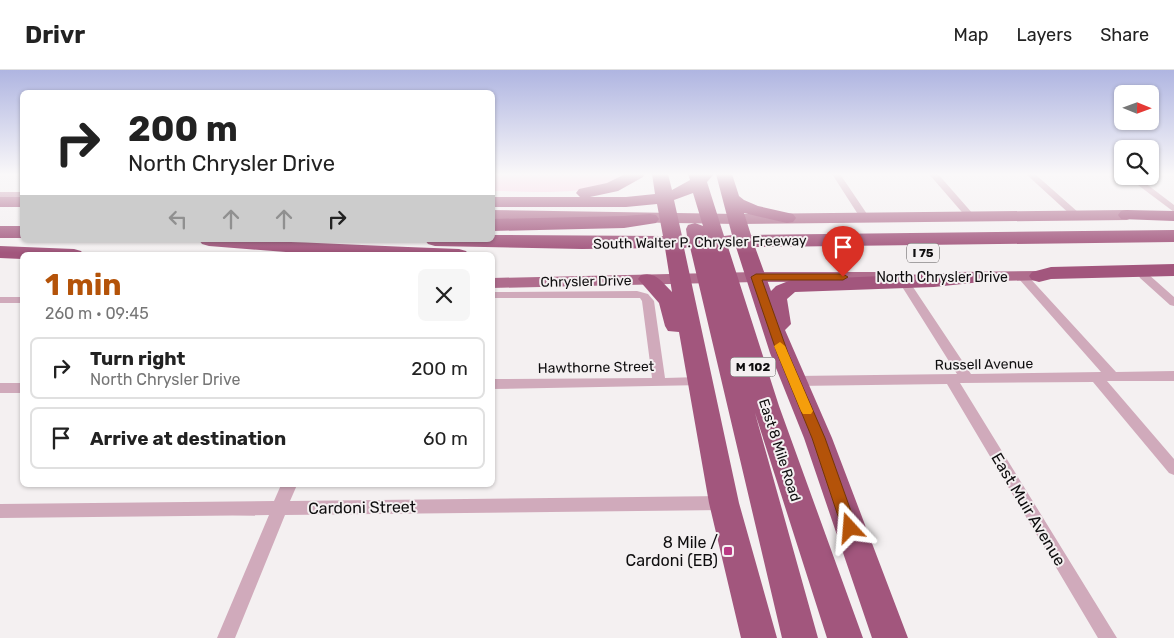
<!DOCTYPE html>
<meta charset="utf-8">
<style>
:root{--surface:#fff;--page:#f6f6f6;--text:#222;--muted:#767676;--line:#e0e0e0;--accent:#b45309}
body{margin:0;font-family:Rubik,sans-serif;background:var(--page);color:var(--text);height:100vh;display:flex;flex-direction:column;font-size:19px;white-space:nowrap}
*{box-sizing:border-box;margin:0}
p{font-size:16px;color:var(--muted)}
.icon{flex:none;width:28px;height:28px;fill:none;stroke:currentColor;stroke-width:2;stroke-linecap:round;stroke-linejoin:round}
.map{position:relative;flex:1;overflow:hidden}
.side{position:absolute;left:20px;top:182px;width:475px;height:235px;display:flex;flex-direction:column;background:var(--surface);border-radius:8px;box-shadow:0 1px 4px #0004}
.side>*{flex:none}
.banner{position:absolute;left:20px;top:20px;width:475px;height:152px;border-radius:8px;box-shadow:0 1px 4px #0004;background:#fff;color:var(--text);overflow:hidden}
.needle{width:32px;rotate:91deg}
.controls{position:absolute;left:1114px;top:15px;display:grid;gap:10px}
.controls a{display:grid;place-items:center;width:45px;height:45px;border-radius:8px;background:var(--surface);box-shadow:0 1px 4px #0004;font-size:25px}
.pin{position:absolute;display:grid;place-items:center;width:42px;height:42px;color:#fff;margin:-51px -21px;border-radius:50% 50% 50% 0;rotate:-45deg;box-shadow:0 0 5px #0007}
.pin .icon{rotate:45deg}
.me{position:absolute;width:55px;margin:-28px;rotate:341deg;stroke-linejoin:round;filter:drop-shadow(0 0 4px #0008)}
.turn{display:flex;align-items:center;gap:18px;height:105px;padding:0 25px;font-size:22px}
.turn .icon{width:65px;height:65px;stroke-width:2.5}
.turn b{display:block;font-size:35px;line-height:42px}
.lanes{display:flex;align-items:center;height:48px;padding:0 25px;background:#0003;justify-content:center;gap:25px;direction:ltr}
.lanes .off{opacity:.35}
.round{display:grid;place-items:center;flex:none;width:52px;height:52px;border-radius:8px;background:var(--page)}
.overview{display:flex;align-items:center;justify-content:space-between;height:85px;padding:0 25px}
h1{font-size:30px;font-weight:700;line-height:38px;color:var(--accent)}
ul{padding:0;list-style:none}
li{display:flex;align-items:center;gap:15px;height:62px;margin:0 10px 8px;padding:0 15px;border:2px solid var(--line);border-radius:8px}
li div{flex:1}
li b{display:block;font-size:19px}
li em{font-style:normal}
header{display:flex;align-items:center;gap:30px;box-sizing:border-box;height:70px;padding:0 25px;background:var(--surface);border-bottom:1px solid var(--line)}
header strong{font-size:24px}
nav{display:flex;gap:28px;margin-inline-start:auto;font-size:18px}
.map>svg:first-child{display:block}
.green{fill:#fbcee2}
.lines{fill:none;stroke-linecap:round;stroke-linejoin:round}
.street{fill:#d0aabb;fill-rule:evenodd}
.secondary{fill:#bd87a1;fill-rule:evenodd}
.primary{fill:#af6d8d;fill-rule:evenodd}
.highway{fill:#a2567d;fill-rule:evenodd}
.route{fill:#b45309;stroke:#753606}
.slow{fill:#f59e0b}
.poi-dot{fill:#ba3983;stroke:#f4f0f1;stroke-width:2}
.labels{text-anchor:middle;stroke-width:4;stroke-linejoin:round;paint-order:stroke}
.shield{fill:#f4f0f1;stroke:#545253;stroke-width:1}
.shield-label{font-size:12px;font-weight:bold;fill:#0f0e0f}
.street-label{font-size:14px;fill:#0f0e0f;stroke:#f4f0f1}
.near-street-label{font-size:16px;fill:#0f0e0f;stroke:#f4f0f1}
.near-poi-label{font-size:16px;fill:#0f0e0f;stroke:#f4f0f1;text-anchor:end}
</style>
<header>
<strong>Drivr</strong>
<nav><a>Map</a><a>Layers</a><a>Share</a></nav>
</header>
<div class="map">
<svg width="1174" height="568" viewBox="0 0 1174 568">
<rect width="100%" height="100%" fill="#f4f0f1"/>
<path class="green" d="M493,104H631C593,128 535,121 493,121Z"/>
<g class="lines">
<path class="street" d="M832,104H840L869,147L867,149H861Z
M929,104H938L973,144V148H967Z
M1026,104H1035L1079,143V147H1073Z
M1126,106H1136L1174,135V142Z
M1144,203L1148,204L1174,227V236L1170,235L1140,208L1139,206Z
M1023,204L1027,205L1116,302L1174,301V311H1107L1174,389V405L1169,403L1093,312L960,313L1117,568H1098L947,314L795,316L790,314L788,311L790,308L795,306L957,304L901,215L892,209L897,206L909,211L971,304L1101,302L1019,209L1018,207L1019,205Z
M637,221L648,224L654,231L665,308L699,307L704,309L706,312L704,315L492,319V309L652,308L642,231L640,228H492V222Z
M0,227H22V233H0Z
M0,313H22V323H0Z
M281,415H297L290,431L724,426L730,428L732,433L730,438L724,440L285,445L235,568H217L269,445L0,448V434L274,431Z"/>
<path class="secondary" d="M0,122H22V130H0Z"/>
<path class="primary" d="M492,140L737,144L1127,140L1132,142L1135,145L1132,148L1127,150L737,154L492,150Z
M1039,201L1045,202L1048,206L1045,210L957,212L951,211L948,207L951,203L957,202Z
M756,202H878L884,203L887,207L884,211L878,212H756L492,218V208Z"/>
<path class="highway" d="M625,104H645L643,107L618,121L590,127H626L655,124L652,104H668L672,120L690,110L688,104H714L707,112L724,166L732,165L716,104H732L739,126L744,130L758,136L793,144L796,148L793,152L787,153L744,143L751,165L1174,160V172L755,177L771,221L776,216L791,210L974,202L981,204L984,208L981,212L934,217L795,222L787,229L791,254L785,260L832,368L908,568H872L804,368L770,283L736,177H728L779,336L863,568H827L755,343L818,568H782L690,177L684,178L739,433L777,568H741L709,433L679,262L668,261L665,256L659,233L638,209L641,205C656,201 662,212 672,222L665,178L582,179L435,176L428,174L425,170H492V165L663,166L657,134L626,137H492V127H580L576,123L579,119L607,113ZM693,123L703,156L695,153L688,155L686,159L687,166H682L674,130Z
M0,127H22V137H0Z
M1127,140L1174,141V151L1121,149L1118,145L1121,141Z
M650,144L656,145L659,149L656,153L624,158L492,161V149L624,146Z
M0,156H22V168H0Z
M199,170C286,170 372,176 459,179L466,181L469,185H324L209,176L202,174Z
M0,176L74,179L81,181L84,185H22V189L0,188Z
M1174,194V206L1051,209L1039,212L1032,210L1029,206L1032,202L1051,197Z"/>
</g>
<linearGradient id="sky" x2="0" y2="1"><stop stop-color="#afb5e1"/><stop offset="0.57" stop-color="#faf8f9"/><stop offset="1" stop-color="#faf8f9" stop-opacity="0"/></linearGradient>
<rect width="1174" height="183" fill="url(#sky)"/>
<path class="route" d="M756,204H843L848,207L843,210H762L788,283L825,368L857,458L855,462L850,464L844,462L842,458L812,368L777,283L751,207Z"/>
<path class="slow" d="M780,272L785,276L813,341L811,344H803L801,341L774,276Z"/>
<rect class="poi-dot" x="723" y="476" width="10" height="10" rx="2.5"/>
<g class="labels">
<g class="shield">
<rect x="907" y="173.5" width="32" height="19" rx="4"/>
<rect x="730.5" y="287.5" width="45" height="19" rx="4"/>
</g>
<g class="shield-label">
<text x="923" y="187">I 75</text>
<text x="753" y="301">M 102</text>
</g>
<g class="street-label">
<text transform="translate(700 172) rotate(-1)" y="5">South Walter P. Chrysler Freeway</text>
<text x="942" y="212">North Chrysler Drive</text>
<text transform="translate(586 211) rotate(-1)" y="5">Chrysler Drive</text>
<text transform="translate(984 294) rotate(-1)" y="5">Russell Avenue</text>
<text transform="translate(596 297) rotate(-1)" y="5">Hawthorne Street</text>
<text transform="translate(780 380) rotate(72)" y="5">East 8 Mile Road</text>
</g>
<g class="near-street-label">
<text transform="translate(362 437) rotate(-1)" y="6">Cardoni Street</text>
<text transform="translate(1029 439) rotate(59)" y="6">East Muir Avenue</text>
</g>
<g class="near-poi-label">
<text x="718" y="478">8 Mile /<tspan x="718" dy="18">Cardoni (EB)</tspan></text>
</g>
</g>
</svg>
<div class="controls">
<a><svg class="needle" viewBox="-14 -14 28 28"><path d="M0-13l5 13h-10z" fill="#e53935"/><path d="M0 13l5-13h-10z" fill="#767676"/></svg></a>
<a><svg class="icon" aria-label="search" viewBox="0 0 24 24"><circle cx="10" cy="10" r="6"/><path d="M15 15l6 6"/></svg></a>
</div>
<div class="pin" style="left:843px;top:207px;background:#d93025"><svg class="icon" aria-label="arrive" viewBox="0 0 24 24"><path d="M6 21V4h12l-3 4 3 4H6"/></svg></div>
<svg class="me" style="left:850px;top:458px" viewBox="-20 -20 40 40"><path d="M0-17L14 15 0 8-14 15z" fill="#b45309" stroke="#fff" stroke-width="4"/></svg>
<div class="banner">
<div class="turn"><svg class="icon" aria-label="right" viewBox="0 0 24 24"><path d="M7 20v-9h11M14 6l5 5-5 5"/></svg><div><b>200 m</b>North Chrysler Drive</div></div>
<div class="lanes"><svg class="icon off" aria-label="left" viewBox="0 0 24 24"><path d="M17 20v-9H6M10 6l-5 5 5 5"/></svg><svg class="icon off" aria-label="ahead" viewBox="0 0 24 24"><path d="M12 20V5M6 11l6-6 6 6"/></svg><svg class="icon off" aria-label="ahead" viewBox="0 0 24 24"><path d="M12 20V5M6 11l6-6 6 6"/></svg><svg class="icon" aria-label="right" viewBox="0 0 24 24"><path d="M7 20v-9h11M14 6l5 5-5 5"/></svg></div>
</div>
<section class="side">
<div class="overview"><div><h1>1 min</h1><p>260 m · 09:45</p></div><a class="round"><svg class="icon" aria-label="close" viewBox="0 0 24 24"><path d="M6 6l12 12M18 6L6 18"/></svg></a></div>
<ul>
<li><svg class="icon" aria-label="right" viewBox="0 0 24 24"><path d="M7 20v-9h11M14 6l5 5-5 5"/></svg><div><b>Turn right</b><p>North Chrysler Drive</p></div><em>200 m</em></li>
<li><svg class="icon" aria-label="arrive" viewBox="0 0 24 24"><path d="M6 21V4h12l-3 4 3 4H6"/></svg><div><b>Arrive at destination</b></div><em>60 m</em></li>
</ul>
</section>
</div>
